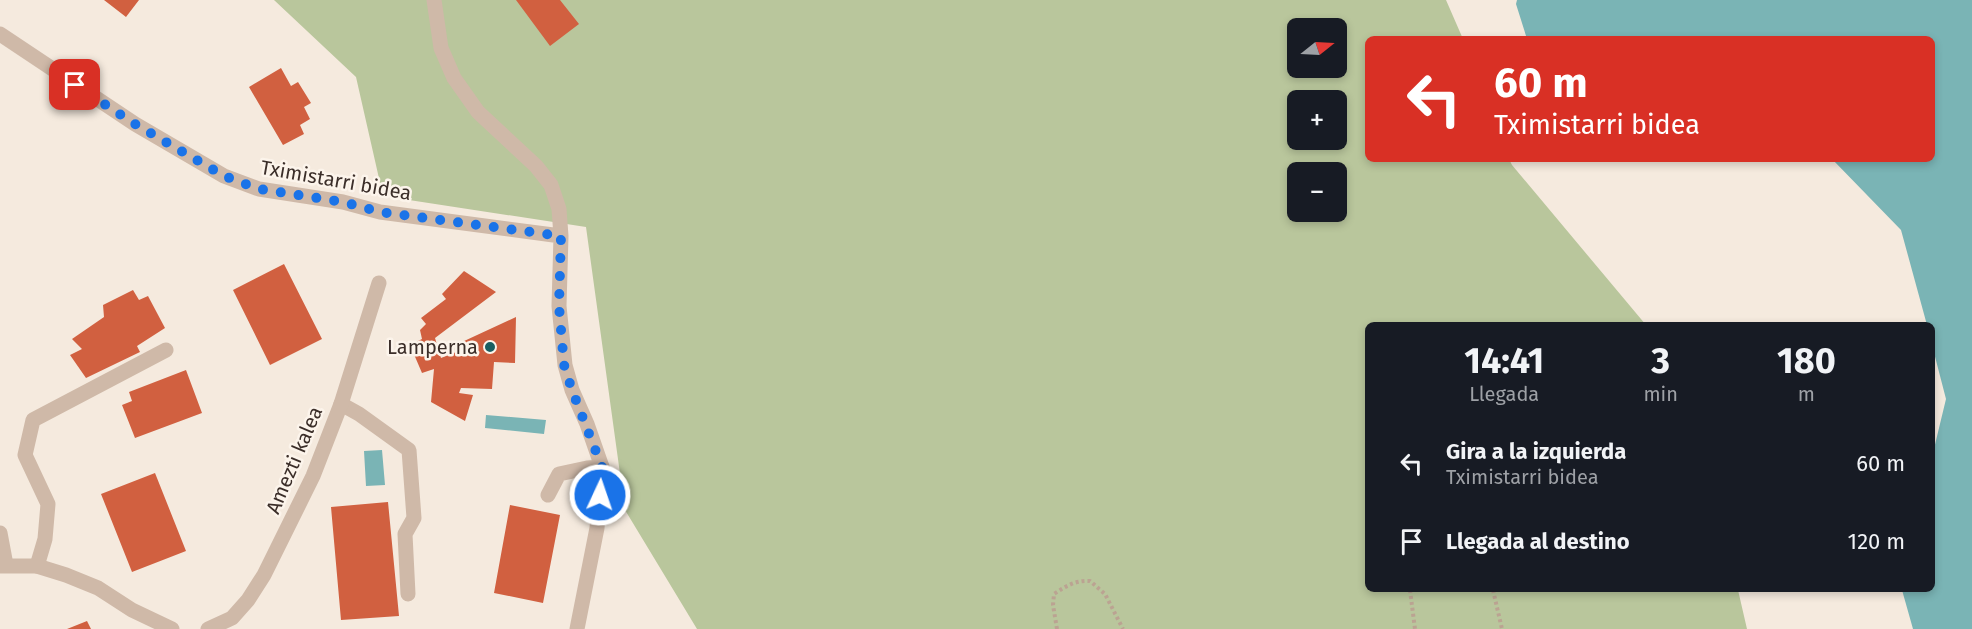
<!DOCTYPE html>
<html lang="es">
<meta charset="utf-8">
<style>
:root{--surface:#171b24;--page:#20242c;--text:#f1f3f6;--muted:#9ea1a6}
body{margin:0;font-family:"Fira Sans",sans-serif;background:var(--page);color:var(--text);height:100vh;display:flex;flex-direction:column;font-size:22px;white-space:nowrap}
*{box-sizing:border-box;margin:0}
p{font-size:20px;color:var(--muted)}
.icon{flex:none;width:33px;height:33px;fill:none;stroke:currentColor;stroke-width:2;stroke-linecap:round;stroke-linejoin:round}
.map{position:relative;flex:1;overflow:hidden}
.sheet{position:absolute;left:1365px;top:322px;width:570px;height:270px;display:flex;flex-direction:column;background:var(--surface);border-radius:9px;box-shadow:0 3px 9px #0003}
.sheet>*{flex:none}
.banner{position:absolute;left:1365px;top:36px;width:570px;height:126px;border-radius:9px;box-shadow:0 3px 9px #0003;background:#d93025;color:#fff;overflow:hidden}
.needle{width:39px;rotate:72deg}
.tools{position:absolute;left:1287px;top:18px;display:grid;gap:12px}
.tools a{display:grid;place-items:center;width:60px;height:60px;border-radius:9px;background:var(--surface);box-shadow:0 3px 9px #0003;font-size:30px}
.pin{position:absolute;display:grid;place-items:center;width:51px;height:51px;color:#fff;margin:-26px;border-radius:12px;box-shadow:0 3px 9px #0006}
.me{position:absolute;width:66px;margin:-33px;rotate:3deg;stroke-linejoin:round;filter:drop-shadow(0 0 4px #0008)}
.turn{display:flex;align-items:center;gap:21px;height:126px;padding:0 30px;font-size:27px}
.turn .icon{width:78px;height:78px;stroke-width:2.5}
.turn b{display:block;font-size:42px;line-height:51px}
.eta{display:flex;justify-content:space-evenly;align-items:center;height:102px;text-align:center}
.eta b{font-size:36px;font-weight:700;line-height:42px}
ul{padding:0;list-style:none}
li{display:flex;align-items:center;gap:18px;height:78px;padding:0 30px}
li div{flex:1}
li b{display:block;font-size:22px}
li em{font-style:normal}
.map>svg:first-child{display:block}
.green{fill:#b9c69c;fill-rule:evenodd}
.water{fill:#7ab4b5}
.building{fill:#d16040}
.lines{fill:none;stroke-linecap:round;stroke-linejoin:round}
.path{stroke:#bba392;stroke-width:4;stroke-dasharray:3 3;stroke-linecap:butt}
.service{stroke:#cfb9a8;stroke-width:15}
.minor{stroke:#cfb9a8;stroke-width:15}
.route{stroke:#1a73e8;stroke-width:10;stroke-dasharray:0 18}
.poi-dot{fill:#1a5e61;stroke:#fcf4eb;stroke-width:2}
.labels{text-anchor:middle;stroke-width:5;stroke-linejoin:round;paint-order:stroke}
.street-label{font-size:20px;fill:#3b2e29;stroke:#fcf4eb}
.poi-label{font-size:20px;fill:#3b2e29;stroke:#fcf4eb;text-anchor:end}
</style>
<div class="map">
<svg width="1972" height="629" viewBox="0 0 1972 629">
<rect width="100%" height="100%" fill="#f5eade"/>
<path class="green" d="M274,0H1446L1463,39H1368V159H1509L1512,165L1646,325L1368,326V590H1738L1747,629H697L625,510L586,227L383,196L356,77ZM1298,28H1336V68H1298ZM1298,100H1336V140H1298ZM1298,172H1336V212H1298Z"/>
<path class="water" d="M1517,0H1972V629H1913L1902,590H1932V457L1946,399L1932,345V326L1927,325L1901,230L1832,159H1932V39H1527L1516,4Z
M486,415L546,420L544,434L485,428Z
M382,450L385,485L366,486L364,451Z"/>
<path class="building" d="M104,0H139L126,17Z
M516,0H560L579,24L550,46Z
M281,68L291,86L298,82L311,103L304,107L310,119L300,125L304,134L283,145L249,87Z
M284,264L322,339L270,365L233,290Z
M464,271L496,292L435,338L441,358L464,349L462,342L516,317L515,363L494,362L492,389L461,388L459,393L473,395L465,421L431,402L434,369L422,373L410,345L422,339L420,330L426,324L421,318L446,299L442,294Z
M133,290L139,300L148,296L165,328L137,346L140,352L86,378L70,355L82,349L72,339L104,317L103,305Z
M186,370L202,413L135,438L122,405L132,401L129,392Z
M155,473L186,551L132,572L101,494Z
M388,502L399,616L341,620L331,507Z
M510,505L560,515L543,603L494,593Z
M87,621L91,629H67Z"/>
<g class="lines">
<path class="path" d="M1410,590L1415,629
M1493,590L1502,629
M1057,629L1053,605L1054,594C1066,586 1076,580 1090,581L1105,594L1123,629"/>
<path class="service" d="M341,404L359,414L409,450L414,518L405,534L408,594
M548,495L559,474L587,468L602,467
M0,533L6,565
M37,566L45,539L48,504L25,455L33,420L166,350"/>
<path class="minor" d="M434,0L441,48L454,78L478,112L536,166L551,185L559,209L561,236L559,306L565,365L572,390L587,424L602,467L597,528L577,629
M0,34L135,124L224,176L259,189L343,202L380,212L561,236
M0,566H37L66,575L98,588L132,610L172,629
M208,629L232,618L248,600L264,575L313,476L341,404L379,283"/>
</g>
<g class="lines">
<path class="route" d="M75,85L135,124L224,176L259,189L343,202L380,212L561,236L559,306L564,365L572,390L602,467L600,495"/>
</g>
<circle class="poi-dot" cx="490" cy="347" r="6"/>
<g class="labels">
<g class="street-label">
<text transform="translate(336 180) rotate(10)" y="7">Tximistarri bidea</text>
<text transform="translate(294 460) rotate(-67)" y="7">Amezti kalea</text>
</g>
<g class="poi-label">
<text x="478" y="354">Lamperna</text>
</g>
</g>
</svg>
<div class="tools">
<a><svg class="needle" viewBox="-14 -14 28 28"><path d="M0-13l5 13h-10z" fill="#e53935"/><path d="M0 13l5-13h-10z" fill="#9ea1a6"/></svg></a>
<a>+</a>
<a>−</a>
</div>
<div class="pin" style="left:75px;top:85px;background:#d93025"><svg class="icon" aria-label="arrive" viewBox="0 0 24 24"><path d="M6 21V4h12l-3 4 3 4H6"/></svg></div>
<svg class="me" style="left:600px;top:495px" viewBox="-20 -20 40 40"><circle r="17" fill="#1a73e8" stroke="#fff" stroke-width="3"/><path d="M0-11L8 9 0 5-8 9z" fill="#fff"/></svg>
<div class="banner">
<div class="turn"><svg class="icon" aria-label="left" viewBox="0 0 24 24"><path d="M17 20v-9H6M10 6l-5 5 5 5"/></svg><div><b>60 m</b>Tximistarri bidea</div></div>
</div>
<section class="sheet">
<div class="eta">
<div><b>14:41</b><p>Llegada</p></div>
<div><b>3</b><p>min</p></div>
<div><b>180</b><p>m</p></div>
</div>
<ul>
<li><svg class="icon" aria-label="left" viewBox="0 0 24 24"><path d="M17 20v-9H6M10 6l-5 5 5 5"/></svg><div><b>Gira a la izquierda</b><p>Tximistarri bidea</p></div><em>60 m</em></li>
<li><svg class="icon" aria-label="arrive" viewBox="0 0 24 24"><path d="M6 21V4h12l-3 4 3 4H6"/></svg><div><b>Llegada al destino</b></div><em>120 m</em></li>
</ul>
</section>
</div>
